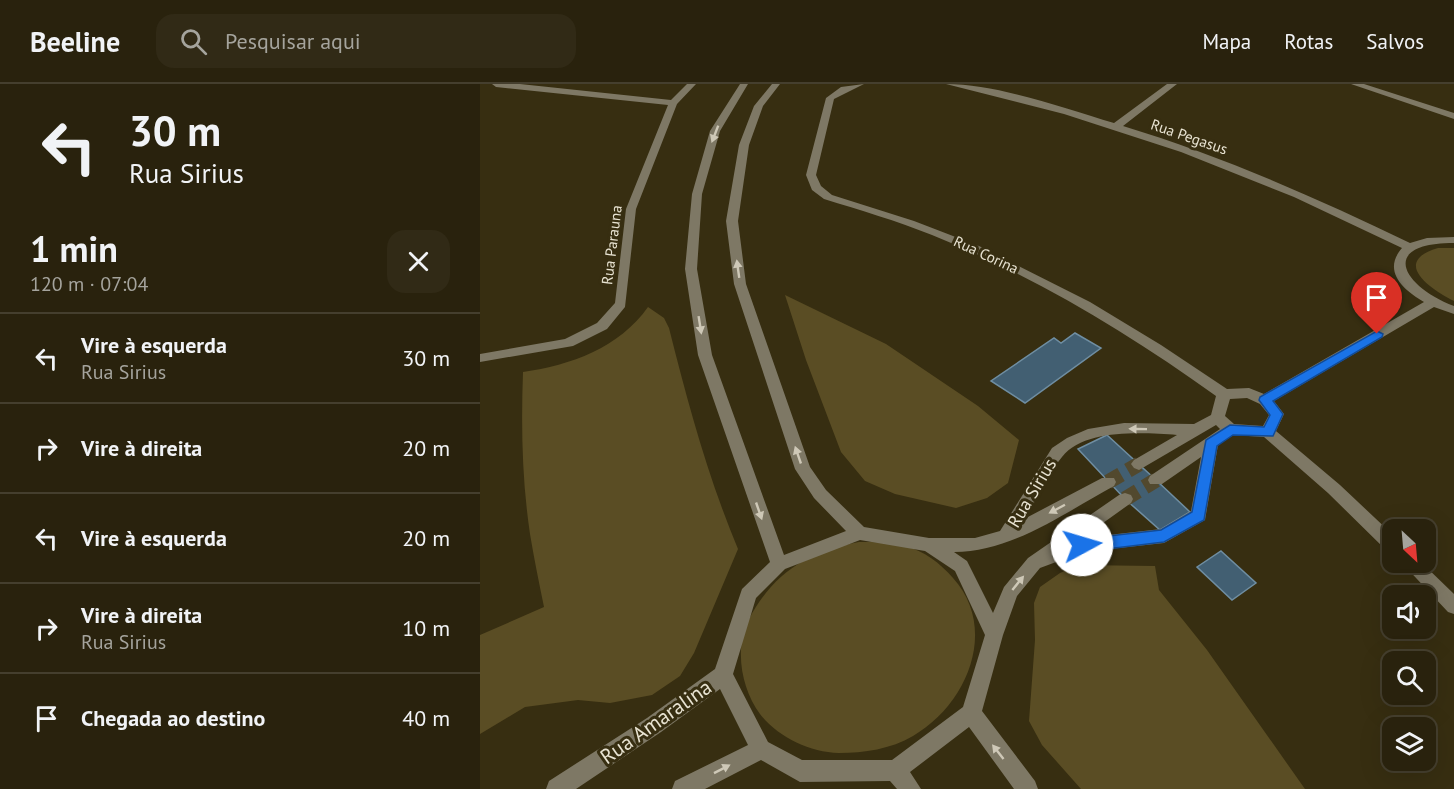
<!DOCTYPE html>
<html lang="pt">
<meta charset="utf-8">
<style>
:root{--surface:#29220d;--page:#312a16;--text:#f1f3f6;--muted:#a5a49d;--line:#453f2e}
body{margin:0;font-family:"PT Sans",sans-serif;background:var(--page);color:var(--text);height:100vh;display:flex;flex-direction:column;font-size:22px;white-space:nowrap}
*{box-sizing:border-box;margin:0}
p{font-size:20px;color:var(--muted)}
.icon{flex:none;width:33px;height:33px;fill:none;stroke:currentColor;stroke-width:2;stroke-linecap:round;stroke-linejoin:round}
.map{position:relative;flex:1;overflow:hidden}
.side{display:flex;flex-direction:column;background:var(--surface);width:480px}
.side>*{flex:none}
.top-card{background:#29220d;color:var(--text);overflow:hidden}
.needle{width:39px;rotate:154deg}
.tools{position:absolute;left:902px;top:435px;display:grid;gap:12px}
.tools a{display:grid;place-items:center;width:54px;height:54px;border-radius:12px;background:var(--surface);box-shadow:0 6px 24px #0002,0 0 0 2px var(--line);font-size:30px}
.pin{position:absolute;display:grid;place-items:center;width:51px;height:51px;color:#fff;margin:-62px -26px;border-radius:50% 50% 50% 0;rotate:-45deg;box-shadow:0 0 6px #0007}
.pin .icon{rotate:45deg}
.me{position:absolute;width:66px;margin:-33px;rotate:84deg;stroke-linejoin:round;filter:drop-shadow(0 0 4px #0008)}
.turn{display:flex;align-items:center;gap:21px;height:126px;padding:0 30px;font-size:27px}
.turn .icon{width:78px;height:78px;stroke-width:2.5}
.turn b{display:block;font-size:42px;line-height:51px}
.round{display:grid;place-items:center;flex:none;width:63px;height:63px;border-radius:18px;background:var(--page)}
.headline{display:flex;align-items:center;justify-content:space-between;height:102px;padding:0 30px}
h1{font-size:36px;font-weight:700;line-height:45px}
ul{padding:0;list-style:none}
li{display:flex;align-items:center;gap:18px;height:90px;padding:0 30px;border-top:2px solid var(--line)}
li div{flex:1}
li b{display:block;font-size:22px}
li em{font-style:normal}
header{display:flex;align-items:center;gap:36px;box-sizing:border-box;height:84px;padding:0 30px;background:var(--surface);border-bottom:2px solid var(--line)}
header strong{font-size:28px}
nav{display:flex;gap:33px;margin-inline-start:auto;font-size:21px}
.search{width:420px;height:54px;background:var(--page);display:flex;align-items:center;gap:15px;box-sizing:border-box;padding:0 21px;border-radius:18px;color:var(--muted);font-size:22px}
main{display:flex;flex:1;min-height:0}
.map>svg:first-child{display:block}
.green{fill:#5a4d24}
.building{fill:#425f72;stroke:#6f8ea2;stroke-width:1.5}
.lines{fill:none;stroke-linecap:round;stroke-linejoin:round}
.minor-tunnel{stroke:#52492e;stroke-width:15;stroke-dasharray:15 8;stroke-linecap:butt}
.minor{fill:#7e7865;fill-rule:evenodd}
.oneway{fill:#cec8b7}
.route{fill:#1a73e8;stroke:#114b97;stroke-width:1.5}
.labels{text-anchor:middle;stroke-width:6;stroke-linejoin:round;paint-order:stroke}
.far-street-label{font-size:15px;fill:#e8e3d2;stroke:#372e11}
.street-label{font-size:18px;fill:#e8e3d2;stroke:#372e11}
.near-street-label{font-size:21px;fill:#e8e3d2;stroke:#372e11}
</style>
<header>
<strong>Beeline</strong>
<div class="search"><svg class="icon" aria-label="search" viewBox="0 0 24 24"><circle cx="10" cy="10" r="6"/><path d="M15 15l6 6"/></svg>Pesquisar aqui</div>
<nav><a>Mapa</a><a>Rotas</a><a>Salvos</a></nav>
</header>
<main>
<section class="side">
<div class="top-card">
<div class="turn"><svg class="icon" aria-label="left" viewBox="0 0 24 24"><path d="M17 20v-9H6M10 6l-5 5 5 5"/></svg><div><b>30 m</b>Rua Sirius</div></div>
</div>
<div class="headline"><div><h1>1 min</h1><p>120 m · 07:04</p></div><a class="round"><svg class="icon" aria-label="close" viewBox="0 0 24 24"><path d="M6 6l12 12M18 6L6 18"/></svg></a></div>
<ul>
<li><svg class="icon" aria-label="left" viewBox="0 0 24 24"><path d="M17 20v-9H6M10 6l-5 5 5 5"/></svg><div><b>Vire à esquerda</b><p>Rua Sirius</p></div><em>30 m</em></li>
<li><svg class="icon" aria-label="right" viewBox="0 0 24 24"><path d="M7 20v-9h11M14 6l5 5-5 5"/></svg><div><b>Vire à direita</b></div><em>20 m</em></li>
<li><svg class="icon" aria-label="left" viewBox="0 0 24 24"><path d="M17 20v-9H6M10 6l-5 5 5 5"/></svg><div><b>Vire à esquerda</b></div><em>20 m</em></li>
<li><svg class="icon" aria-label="right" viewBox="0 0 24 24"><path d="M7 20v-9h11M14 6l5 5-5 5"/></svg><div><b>Vire à direita</b><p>Rua Sirius</p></div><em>10 m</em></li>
<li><svg class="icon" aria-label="arrive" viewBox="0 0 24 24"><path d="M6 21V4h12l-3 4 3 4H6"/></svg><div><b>Chegada ao destino</b></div><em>40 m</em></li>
</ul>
</section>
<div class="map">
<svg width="974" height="705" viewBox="0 0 974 705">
<rect width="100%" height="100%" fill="#372e11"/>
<path class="green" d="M958,164H974V217C950,205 911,178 958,164Z
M305,211L406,260L498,322L539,356L528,399L507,414L476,424L415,410L385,397L361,368L326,276Z
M168,223L184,234L189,244C208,320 228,393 258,465L214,569L200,592L172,611L130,619L98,616L45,623L0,650V551L64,523C59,499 54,474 50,450C42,396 41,342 43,288C91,281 139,264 168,223Z
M379,458C395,458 410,458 425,462C444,467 460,479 473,494C519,545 487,621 433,652C411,665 384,669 359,669C329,668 298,653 280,630C261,604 254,564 269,535C293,489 329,467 379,458Z
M598,481L675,482L679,506L727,566L825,705H601L562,661L549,637L555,556L554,519L560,503L580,489Z"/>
<path class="building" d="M595,249L621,264L545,319L511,297L574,254L581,259Z
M627,351L676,396L710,428L680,446L645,415L598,365Z
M741,467L776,499L752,516L717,483Z"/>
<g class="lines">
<path class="minor-tunnel" d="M628,398L659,380
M645,415L676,396"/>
<path class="minor" d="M12,0H40L191,16L207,0H216L197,20L156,125L145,223L127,245L93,262L0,278V270L85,255L117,239L135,219L146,125L188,21L16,3Z
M260,0H268L240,47L222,110L217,185L232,271L304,471L366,447L334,414L315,385L254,200L246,137L259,61L274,22L292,0H300L283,22L269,61L258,137L266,200L330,383L346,406L384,443L449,454H495L520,447L572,364L587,354L608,345L644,339L714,340L731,331L736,312C647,248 554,192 452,151C417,137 380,126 344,115L332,106L326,91L346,14L361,3L384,0L354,15L336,91L341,102L352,111L434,137L499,162L610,218L681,261L747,305L769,304L784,310L944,218C923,206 902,187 922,164L814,113L701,68L584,30L466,0C517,0 584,24 634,39L687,0H697L643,42C742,72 837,114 930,159L947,154L974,153V159C898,159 922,202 974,222V230L954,223L794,317L804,330L796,347L860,401L912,450V468L906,466L848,409L784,353L753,351L738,361L725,436L684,459L603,468L560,484L537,512L523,551L502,627L555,697L558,705H534L489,643L430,688L441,705H417L410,697L320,698L281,676L225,705H192L195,697L268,661L240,605L181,648L96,705H66L69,697L167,634L235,585L262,505L290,478L218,271L205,185L212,110L230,47ZM767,314L780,320L789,331L783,342L754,340L745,332L750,315ZM736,341L740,345L670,392L668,396L670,400H682L721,373L711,427L681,445L602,454L651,419L653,415L651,411L645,409L639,411L548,474L524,503L513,529L487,477L474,468C532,468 584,429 634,402L636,398L634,394H622L546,434C557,414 567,391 582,373C605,344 664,349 697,351L654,376L651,380L654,384L659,386ZM380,456L445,467L475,487L505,551L483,623L412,676H322L288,658L253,590L276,514L305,485Z
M871,0H884L974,29V35Z
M921,478H941L974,510V530L968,528Z"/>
</g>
<defs><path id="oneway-solid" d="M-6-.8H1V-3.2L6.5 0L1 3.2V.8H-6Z" transform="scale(1.5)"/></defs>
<g class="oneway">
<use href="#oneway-solid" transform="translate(235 50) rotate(111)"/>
<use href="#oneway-solid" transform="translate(258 185) rotate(-98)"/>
<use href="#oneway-solid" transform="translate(220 241) rotate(81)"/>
<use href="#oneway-solid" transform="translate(658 345) rotate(-179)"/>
<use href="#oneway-solid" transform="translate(318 371) rotate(-109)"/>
<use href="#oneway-solid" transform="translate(577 425) rotate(152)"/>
<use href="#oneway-solid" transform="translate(279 427) rotate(71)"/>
<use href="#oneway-solid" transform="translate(538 499) rotate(-51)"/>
<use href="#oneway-solid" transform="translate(518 668) rotate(-128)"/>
<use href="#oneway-solid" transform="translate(242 685) rotate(-27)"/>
</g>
<path class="route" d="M897,247L903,250L902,253L793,317L803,330L793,352L753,351L737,362L724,436L684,458L602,468L596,466L594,461L596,457L602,455L681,446L712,428L726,356L750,341L784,343L790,331L779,316L780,313Z"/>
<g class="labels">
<g class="far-street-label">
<text transform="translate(709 53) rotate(19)" y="5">Rua Pegasus</text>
<text transform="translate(132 161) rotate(-83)" y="5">Rua Parauna</text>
<text transform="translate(506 171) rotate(25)" y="5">Rua Corina</text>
</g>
<g class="street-label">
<text transform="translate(552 409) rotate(-59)" y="6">Rua Sirius</text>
</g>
<g class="near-street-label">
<text transform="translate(176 638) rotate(-35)" y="7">Rua Amaralina</text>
</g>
</g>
</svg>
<div class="tools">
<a><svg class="needle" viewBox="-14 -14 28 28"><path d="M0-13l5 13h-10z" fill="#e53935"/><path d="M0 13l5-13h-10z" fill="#a5a49d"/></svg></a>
<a><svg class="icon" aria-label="sound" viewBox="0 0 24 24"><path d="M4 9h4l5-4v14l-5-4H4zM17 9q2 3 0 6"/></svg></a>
<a><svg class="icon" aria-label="search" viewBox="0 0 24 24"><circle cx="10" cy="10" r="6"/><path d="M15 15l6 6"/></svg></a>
<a><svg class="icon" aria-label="layers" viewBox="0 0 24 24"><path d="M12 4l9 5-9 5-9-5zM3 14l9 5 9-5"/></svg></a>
</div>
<div class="pin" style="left:897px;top:250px;background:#d93025"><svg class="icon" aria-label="arrive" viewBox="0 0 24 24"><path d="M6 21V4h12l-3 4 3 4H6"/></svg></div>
<svg class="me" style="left:602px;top:461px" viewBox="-20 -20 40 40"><circle r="19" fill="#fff"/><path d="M0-13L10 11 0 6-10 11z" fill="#1a73e8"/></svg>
</div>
</main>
